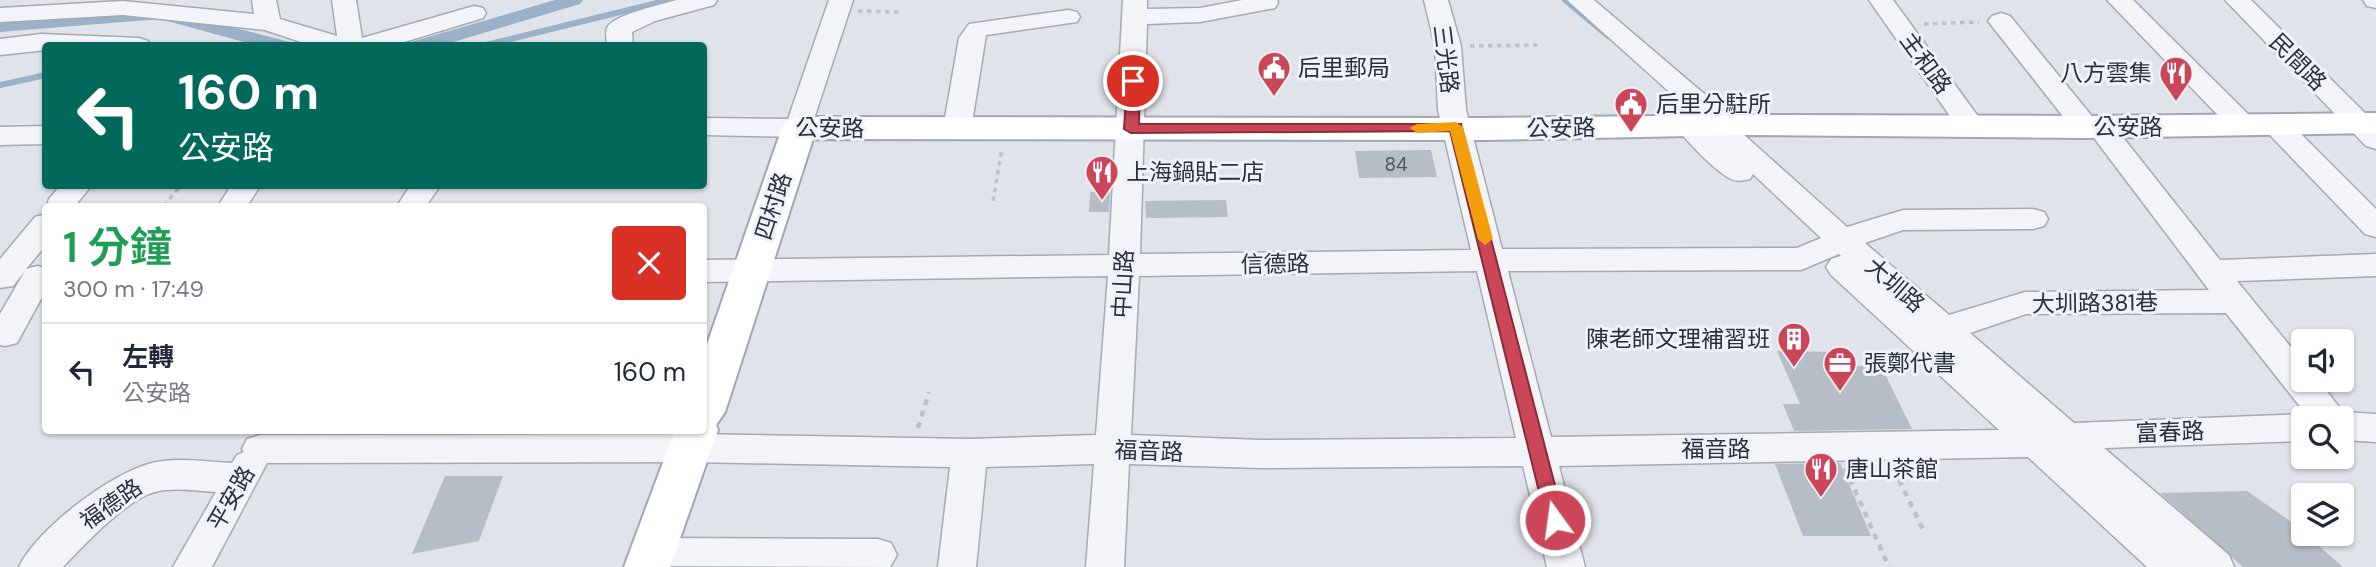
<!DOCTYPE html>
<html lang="zh-TW">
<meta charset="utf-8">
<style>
:root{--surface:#fff;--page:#f6f6f7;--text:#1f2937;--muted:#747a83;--line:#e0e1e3}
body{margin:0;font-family:"DM Sans","Noto Sans TC",sans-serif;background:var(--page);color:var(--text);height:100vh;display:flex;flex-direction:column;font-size:26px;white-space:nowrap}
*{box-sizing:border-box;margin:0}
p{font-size:23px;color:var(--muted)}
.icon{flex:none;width:38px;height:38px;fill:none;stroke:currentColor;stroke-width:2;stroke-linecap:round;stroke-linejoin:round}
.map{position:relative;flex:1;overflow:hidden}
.panel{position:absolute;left:42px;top:203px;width:665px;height:231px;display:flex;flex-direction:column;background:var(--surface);border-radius:7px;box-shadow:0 2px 5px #0004}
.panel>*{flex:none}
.guide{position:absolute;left:42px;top:42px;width:665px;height:147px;border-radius:7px;box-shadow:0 2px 5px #0004;background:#00695c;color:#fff;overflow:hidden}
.fabs{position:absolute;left:2291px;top:329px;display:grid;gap:14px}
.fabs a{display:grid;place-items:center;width:63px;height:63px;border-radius:7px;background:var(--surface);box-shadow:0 2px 5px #0004;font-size:35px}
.pin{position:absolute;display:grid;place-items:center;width:60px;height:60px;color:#fff;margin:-30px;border:4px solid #fff;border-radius:50%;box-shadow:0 2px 7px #0007}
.me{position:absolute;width:77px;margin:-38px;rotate:346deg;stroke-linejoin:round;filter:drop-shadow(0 0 5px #0008)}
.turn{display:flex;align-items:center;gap:24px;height:147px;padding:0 21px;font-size:32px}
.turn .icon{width:91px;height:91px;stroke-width:2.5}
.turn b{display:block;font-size:49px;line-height:60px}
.round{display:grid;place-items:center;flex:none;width:74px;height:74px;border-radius:7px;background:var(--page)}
.overview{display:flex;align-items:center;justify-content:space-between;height:119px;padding:0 21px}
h1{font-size:42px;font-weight:600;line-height:52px;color:#1e9e55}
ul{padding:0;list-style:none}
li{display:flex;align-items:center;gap:21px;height:98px;padding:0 21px;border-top:2px solid var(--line)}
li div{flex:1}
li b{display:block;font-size:26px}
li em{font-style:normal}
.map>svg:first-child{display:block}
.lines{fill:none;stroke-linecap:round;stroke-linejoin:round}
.stream{stroke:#9bb1c8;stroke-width:6}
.canal{fill:#9bb1c8;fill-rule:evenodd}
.building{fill:#b7bdc6}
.minor-casing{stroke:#a5aab3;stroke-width:3}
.major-casing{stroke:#9fa8b4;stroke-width:4}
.path-far1{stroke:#bec1c7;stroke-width:3.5;stroke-dasharray:4.5 4.5;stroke-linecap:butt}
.path{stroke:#bec1c7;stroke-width:4.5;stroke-dasharray:6 6;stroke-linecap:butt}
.minor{fill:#f3f4f7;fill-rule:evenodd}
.major{fill:#fff;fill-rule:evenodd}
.route{fill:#cc465a;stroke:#852e3a;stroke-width:2}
.slow{fill:#f59e0b}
.labels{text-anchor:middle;stroke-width:6;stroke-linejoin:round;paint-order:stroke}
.number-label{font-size:19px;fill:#4c5462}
.street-label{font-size:23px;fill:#293140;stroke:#eff2f6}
.poi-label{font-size:23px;fill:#293140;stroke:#eff2f6;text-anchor:start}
</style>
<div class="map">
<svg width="2376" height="567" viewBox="0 0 2376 567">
<rect width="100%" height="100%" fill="#e0e3e9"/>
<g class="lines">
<path class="stream" d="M1565,0L1608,36
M482,46L669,0
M0,85L46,75"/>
<path class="canal" d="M555,0H583L580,4L440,46H409L411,42Z
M160,9L290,42L292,46H259L160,19L0,32V22Z"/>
</g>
<path class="building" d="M1431,150L1437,177L1359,178L1355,151Z
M1110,191L1109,212H1089L1090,192Z
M1226,200L1228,217L1146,218L1145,201Z
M1777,351L1848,352L1854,366H1881L1912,429L1794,431L1783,404H1800Z
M1840,463L1871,536H1803L1775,464Z
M445,476H503L479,541L412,554Z
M2247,491L2290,521L2343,567H2243L2160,493Z"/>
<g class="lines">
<defs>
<path id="minor" d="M252,0H276L280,19L337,36L332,0H356L362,38L474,6L483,8L486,13L483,18L391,46H313L265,30L123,15L0,22V8L123,1L254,14Z
M677,0H717L714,5L655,21L632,32L633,46H607C607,41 605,33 607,28C612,15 663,4 677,0Z
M829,0H853L809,134L799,137L704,135V118L788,119Z
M1123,0H1147V9L1200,8L1242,0H1277L1278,3L1275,8L1200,22L1147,24L1140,254L1471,250L1438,110L1435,46L1424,0H1448L1461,46L1466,110L1502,249L1797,248L1821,238L1753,174L1750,179C1742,181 1736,182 1729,178C1705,163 1675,128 1659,105L1663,99L1675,97L1567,0H1594L1716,104L1742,133L1847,227L1903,210L2033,209L2044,212L2048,219L2044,226L2033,229L1903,230L1865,243L1949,315L2025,292L2209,290L2091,134L2076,133L1988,21L1992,16L2001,13L2010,16L2095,120L2110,121L2220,260L2376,254V276L2237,281L2303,362V380H2318L2343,412L2376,414V442L2342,440V418H2303V441L2104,448L2229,555L2234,567H2147L2028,457L1559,466L1585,567H1547L1523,466L1261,468L1129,464L1124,567H1086L1094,464L986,467L976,567H938L950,467L691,462L267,463L212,567H173L216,492C197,491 174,487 155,492C128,498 83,546 63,567H19C37,529 111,473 152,463C177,457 207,462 232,463L237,455L244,452L242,449L247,439L260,435L691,434L970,439L1096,435L1108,276L704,282V260L1109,255ZM1839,254L1841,256L1831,259L1826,267L1831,275L1999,430L1551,437L1508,271L1801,270ZM1477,271L1516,438L1261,440L1131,435L1139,276ZM2226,313L2306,414L2074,423L1970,333L2026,314Z
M1869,0H1893L1985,126L1981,132L1971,135L1961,132Z
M2107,0H2133L2254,120L2258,126L2254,132L2244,135L2234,132Z
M2225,0H2251L2376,124V149L2366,146Z
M2363,0H2376V8L2367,6Z
M1068,10L1077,12L1080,17L1077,22L986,35L971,129L967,135L957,138L947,135L943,129L959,38L969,24Z
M41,34L139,38L148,41L151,46H46V50L0,55V39Z
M2277,117L2287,120L2376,209V237L2365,234L2267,132L2263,126L2267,120Z
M46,126V144L0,145V127Z
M60,186H91L75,206L46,208L49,199Z
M231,186H260L247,206H218Z
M410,186H440L426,206H397Z
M46,214V245L26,269L37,266L46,268V290L17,343L5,346L0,345V314L25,271L13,286L0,288V259L35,217Z
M651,538L878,539L891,543L897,555L890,567L638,566L632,554L638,542Z"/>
<path id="major" d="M2376,113V133L2086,138L1743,135L1485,140L813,139L725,412L716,425L718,430L670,567H624L675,430H704V353L782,128L787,121L799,117L1485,118L1743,115L2086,116Z"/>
</defs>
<use href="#minor" class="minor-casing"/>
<use href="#major" class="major-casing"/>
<path class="path-far1" d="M858,11L899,12
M1924,24L1979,22
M1470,46L1542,45
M993,201L1002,148
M164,206L180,186"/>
<path class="path" d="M918,428L929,392
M1845,468L1889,567
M1894,469L1925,534"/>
<use href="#minor" class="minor"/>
<use href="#major" class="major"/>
</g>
<path class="route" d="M1133,77L1140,81L1139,124H1461L1564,520L1562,526L1555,528L1548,526L1546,520L1450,131L1131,133L1124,129L1127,81Z"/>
<path class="slow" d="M1456,122L1463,127L1493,239L1485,245L1478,239L1450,131L1417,133L1410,128L1417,124Z"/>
<defs>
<symbol id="civic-pin" viewBox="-11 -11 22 30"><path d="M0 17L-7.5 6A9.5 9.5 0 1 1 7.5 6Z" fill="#cc465a" stroke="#eff2f6"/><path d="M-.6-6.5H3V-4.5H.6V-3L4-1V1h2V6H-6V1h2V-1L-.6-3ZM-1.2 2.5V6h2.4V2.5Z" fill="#fff"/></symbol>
<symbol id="restaurant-pin" viewBox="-11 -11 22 30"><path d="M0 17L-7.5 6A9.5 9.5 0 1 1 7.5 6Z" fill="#cc465a" stroke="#eff2f6"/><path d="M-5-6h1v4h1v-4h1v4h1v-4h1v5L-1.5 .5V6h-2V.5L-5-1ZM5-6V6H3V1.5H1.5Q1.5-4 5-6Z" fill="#fff"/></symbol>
<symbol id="building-pin" viewBox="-11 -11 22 30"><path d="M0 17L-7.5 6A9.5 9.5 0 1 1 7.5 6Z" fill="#cc465a" stroke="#eff2f6"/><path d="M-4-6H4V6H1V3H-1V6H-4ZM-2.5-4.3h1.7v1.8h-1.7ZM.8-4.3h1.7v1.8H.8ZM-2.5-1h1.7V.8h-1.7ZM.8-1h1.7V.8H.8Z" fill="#fff"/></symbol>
<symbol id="office-pin" viewBox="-11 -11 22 30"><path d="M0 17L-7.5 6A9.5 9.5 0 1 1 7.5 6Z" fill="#cc465a" stroke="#eff2f6"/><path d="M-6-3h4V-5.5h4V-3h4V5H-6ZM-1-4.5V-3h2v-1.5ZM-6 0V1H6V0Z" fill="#fff"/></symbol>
</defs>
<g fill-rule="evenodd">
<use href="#civic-pin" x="1255" y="49" width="38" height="52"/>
<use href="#restaurant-pin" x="2157" y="54" width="38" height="52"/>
<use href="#civic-pin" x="1612" y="85" width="38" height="52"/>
<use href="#restaurant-pin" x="1083" y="153" width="38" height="52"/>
<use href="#building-pin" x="1775" y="320" width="38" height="52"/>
<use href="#office-pin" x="1821" y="344" width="38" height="52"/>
<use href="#restaurant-pin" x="1802" y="450" width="38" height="52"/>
</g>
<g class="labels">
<g class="number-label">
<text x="1396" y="171">84</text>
</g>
<g class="street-label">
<text transform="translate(1446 59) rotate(83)" y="8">三光路</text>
<text transform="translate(2298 62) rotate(45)" y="8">民間路</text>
<text transform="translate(1926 63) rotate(54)" y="8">主和路</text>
<text x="2128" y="135">公安路</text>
<text transform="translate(830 128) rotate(1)" y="8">公安路</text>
<text transform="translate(1561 128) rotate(-1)" y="8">公安路</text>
<text transform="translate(773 206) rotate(-72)" y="8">四村路</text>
<text transform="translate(1275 264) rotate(-1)" y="8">信德路</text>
<text transform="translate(1123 284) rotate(-87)" y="8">中山路</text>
<text transform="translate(1895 285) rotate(41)" y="8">大圳路</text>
<text transform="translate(2095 303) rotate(-1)" y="8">大圳路381巷</text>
<text transform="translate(2170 432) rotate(-2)" y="8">富春路</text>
<text x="1716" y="457">福音路</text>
<text transform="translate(1149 451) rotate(2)" y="8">福音路</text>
<text transform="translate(231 498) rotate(-60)" y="8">平安路</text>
<text transform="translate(111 504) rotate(-35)" y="8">福德路</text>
</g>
<g class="poi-label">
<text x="1298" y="76">后里郵局</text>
<text x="2152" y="81" text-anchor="end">八方雲集</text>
<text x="1656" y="112">后里分駐所</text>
<text x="1126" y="180">上海鍋貼二店</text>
<text x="1770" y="347" text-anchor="end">陳老師文理補習班</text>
<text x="1864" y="371">張鄭代書</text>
<text x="1846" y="477">唐山茶館</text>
</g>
</g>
</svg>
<div class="fabs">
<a><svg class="icon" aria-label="sound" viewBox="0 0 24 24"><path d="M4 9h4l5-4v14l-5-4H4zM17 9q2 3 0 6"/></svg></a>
<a><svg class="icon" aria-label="search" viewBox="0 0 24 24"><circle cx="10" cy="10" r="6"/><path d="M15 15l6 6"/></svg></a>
<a><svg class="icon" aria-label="layers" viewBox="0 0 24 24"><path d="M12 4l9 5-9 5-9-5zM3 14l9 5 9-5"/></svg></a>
</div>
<div class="pin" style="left:1133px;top:81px;background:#d93025"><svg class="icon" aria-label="arrive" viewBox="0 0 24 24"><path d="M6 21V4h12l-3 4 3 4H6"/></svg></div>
<svg class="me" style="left:1555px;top:520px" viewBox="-20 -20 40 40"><circle r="17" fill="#cc465a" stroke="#fff" stroke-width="3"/><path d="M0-11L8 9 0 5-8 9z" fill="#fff"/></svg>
<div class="guide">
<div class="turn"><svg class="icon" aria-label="left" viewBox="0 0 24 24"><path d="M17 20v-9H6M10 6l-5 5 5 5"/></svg><div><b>160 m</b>公安路</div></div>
</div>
<section class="panel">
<div class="overview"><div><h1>1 分鐘</h1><p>300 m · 17:49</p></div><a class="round" style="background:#d93025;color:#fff"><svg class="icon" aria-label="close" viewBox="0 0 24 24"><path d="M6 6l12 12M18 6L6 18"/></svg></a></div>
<ul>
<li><svg class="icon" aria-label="left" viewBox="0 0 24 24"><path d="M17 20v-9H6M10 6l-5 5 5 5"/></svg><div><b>左轉</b><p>公安路</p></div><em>160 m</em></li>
</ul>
</section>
</div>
